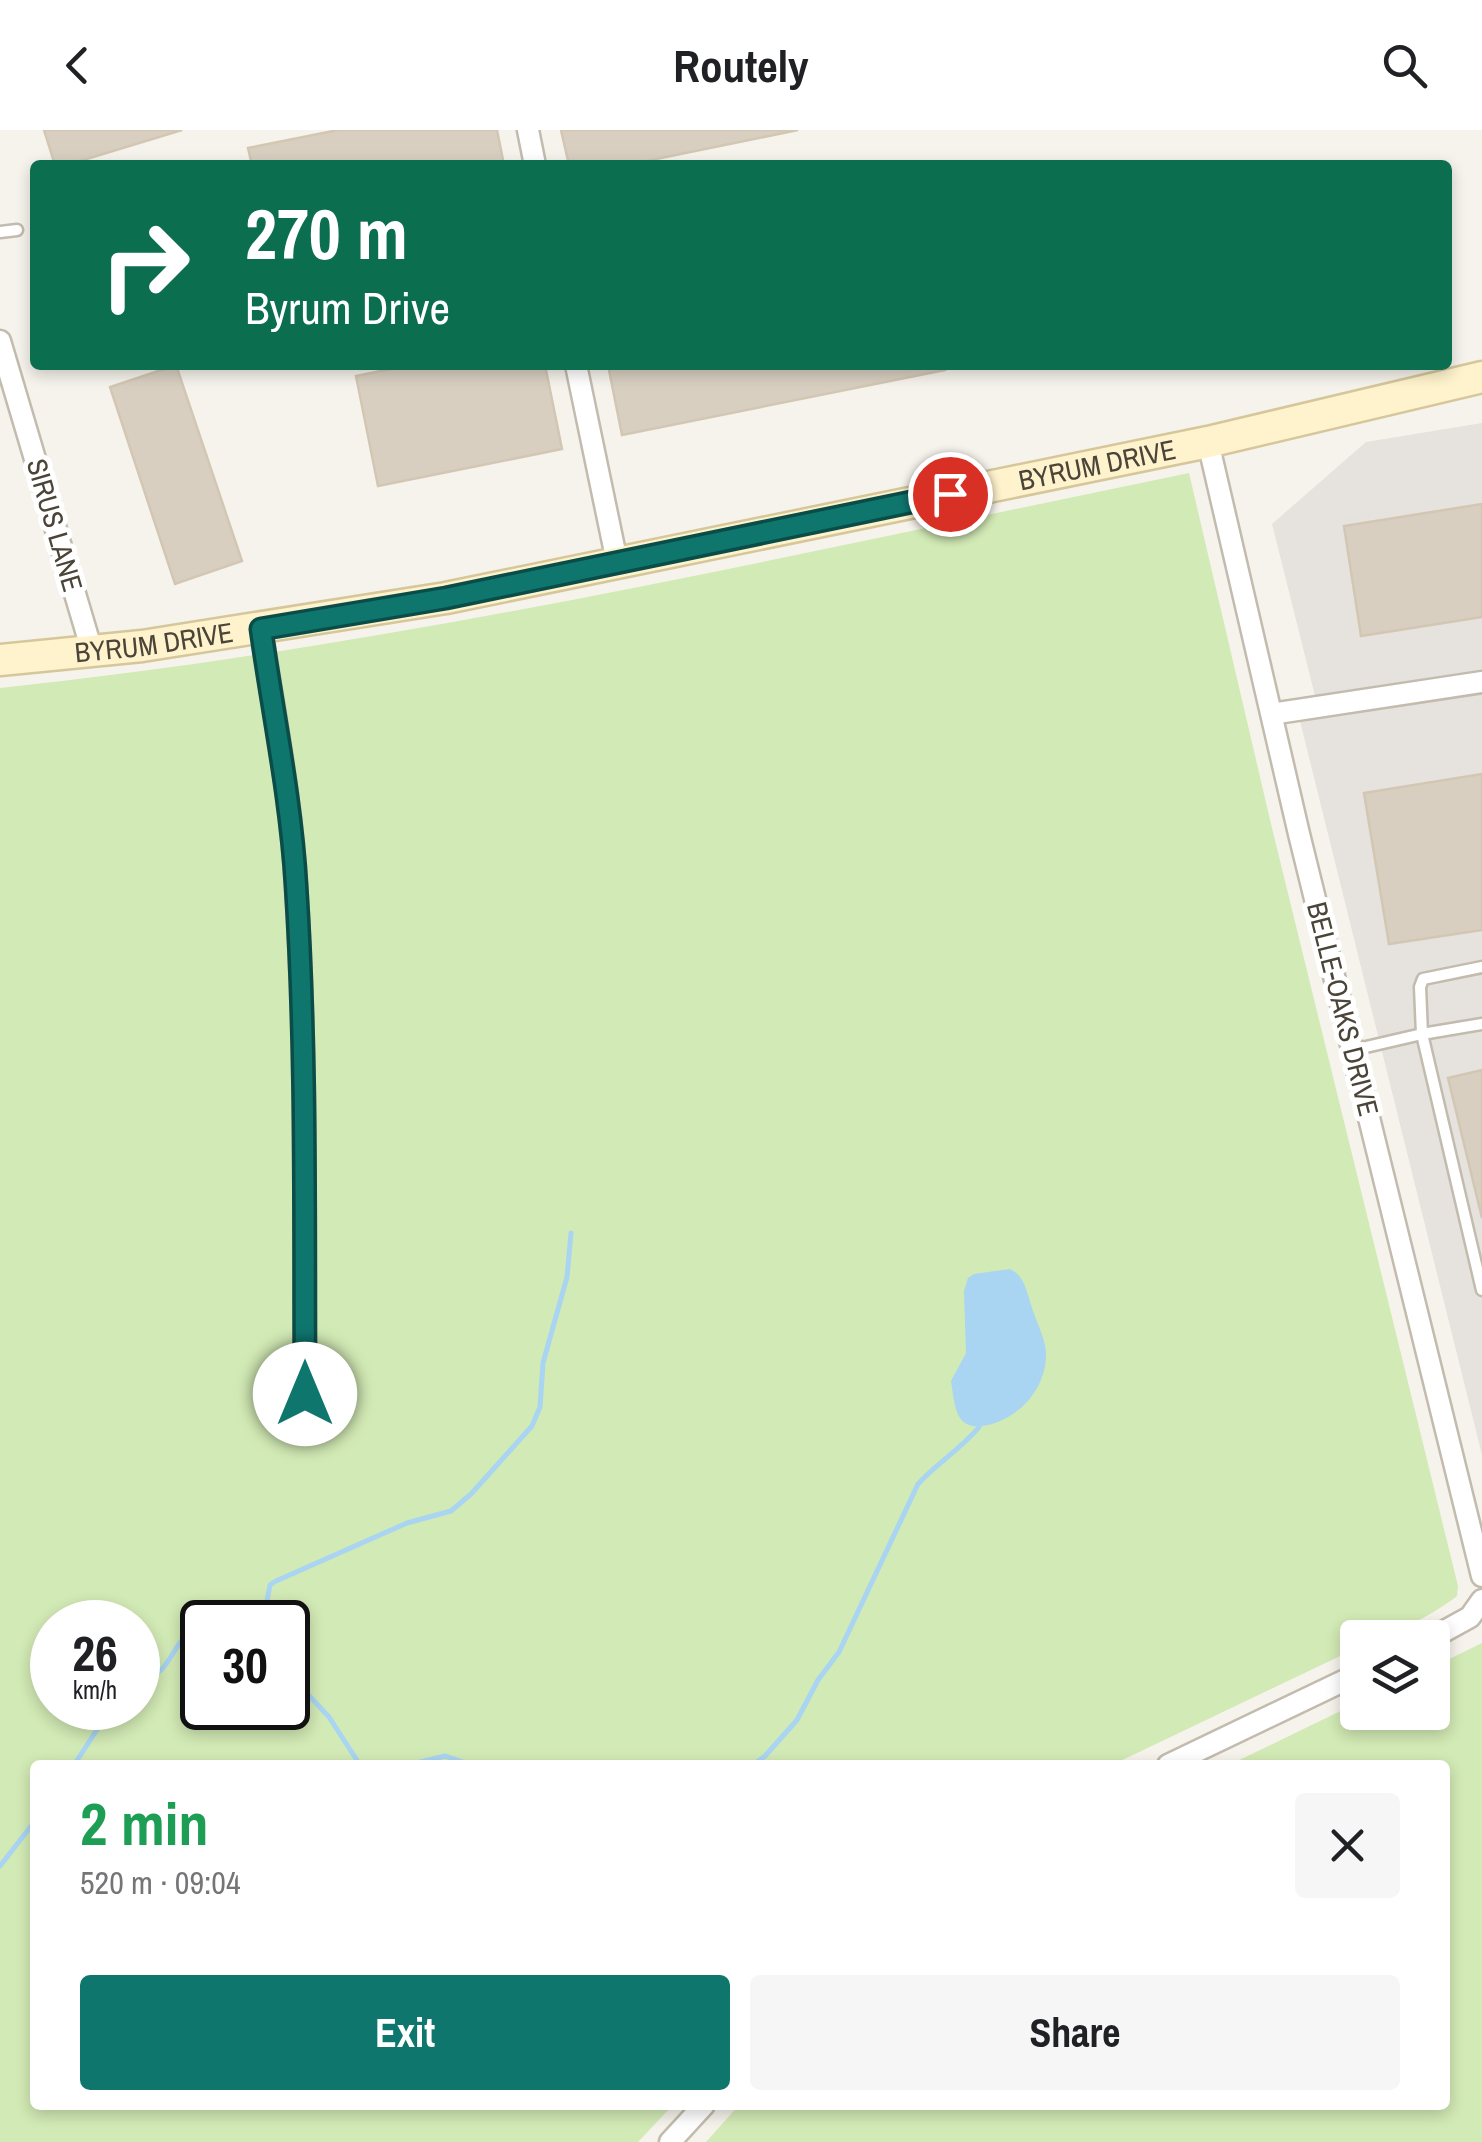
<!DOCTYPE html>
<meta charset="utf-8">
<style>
:root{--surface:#fff;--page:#f6f6f6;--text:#202124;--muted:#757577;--accent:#0f766e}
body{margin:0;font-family:"Archivo Narrow",sans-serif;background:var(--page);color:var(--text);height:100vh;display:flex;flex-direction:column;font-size:38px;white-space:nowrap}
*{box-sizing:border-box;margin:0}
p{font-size:32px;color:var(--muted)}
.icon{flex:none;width:55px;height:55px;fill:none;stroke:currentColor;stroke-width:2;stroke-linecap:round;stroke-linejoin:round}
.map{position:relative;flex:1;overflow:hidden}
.sheet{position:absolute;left:30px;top:1630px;width:1420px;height:350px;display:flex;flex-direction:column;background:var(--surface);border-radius:10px;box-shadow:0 5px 15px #0003}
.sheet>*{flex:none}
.top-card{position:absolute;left:30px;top:30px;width:1422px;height:210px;border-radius:10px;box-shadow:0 5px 15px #0003;background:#0b6e4f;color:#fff;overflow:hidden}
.buttons{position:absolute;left:1340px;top:1490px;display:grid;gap:20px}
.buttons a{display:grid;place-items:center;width:110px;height:110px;border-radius:10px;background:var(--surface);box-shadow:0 5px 15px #0003;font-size:50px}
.speed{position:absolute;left:30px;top:1470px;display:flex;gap:20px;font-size:50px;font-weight:700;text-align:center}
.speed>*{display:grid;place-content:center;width:130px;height:130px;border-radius:50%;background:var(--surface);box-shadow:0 5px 15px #0003;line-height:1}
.speed small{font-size:25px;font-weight:400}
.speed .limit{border:5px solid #111;border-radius:15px;background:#fff;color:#111}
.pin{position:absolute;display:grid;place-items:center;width:85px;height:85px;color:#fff;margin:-42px;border:5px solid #fff;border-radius:50%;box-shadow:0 2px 10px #0007}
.me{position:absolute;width:110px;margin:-55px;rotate:0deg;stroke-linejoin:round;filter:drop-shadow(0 0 8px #0008)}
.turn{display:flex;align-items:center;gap:35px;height:210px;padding:0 50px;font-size:45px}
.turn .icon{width:130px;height:130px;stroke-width:2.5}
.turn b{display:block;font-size:70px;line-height:85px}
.round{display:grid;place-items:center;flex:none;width:105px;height:105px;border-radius:10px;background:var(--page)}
.summary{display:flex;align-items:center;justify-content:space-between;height:170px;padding:0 50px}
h1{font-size:60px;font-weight:700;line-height:75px;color:#1e9e55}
.action{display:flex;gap:20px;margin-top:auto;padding:20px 50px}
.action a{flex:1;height:115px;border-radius:10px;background:var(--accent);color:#fff;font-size:40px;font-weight:700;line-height:115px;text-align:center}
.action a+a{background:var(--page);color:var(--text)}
header{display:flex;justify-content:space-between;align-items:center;height:130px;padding:0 50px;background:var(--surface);font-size:45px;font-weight:700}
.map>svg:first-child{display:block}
.industrial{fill:#e6e2dd}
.green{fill:#d2eab5;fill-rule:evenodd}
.water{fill:#a9d4f2}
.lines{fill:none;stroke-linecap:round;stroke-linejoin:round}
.stream{stroke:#a9d4f2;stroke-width:5}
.building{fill:#d8cfc1;stroke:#d3c7b4;stroke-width:2.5}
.lane-casing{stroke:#c2bbae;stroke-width:15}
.street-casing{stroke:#c2bbae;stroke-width:25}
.secondary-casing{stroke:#d6c79b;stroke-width:35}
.lane{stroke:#fff;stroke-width:10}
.street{stroke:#fff;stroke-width:20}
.secondary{stroke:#fff3cd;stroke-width:30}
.route-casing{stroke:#0a4d48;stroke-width:25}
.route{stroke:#0f766e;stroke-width:18}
.labels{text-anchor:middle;stroke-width:10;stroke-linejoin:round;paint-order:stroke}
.street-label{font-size:28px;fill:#4b4439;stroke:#fff}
</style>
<header><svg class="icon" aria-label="back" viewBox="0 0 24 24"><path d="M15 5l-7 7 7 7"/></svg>Routely<svg class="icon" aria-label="search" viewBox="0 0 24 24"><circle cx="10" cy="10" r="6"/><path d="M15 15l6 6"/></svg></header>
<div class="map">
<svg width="1482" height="2012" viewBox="0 0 1482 2012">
<rect width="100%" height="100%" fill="#f6f3ec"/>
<path class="industrial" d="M1482,293V1325L1300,591L1299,568L1315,566L1272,394L1366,312Z"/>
<path class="green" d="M1189,343L1271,694L1458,1456L1457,1466C1430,1487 1391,1507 1358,1508L1357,1518L1112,1635H35V1975H673L638,2012H0V558C401,516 794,424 1189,343ZM52,1492H138V1578H52ZM202,1492H288V1578H202Z
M1482,1513V2012H706L739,1975H1445V1635H1229L1357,1573L1358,1582H1432L1433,1537Z"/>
<path class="water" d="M1010,1139C1025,1146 1027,1163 1032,1178C1036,1191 1045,1208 1046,1222C1047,1257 1021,1287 988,1295C979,1297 967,1298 960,1288C954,1279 953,1262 951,1251L966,1223L964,1161L968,1148L974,1144Z"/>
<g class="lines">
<path class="stream" d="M249,1492L265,1481L270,1455L276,1451L407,1393L451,1381L471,1364L532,1296L540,1277L543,1233L567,1147L571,1103
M288,1543L329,1587L360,1635
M138,1551C145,1548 155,1545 161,1540C176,1525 178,1502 202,1501
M74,1635L111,1578
M408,1635L445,1626L472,1635
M753,1635L765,1626L797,1590L818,1550L839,1522L918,1354C937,1333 961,1319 979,1297
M0,1736L35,1691"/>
</g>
<path class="building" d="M44,0H182L67,35H55Z
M338,0H497L504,35H252L248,18Z
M561,0H798L627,35H569Z
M176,235L242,431L175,454L110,257Z
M410,235H545L562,319L378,356L356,246Z
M608,235H944L945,240L622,305Z
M1482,374V487L1361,506L1344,396Z
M1482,644V800L1389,814L1364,663Z
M1482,940V1088L1448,948Z"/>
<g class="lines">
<defs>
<path id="lane" d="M0,102L17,100
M1482,894L1422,904L1482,1160
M1353,920L1422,904L1420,857L1423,849L1482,837"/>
<path id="street" d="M528,0L535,35
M0,211L92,521
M576,235L617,432
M1208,312L1299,704L1482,1446
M261,499C274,584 291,669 296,755C307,924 304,1094 305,1264
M1271,584L1482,552
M1432,1508L1470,1487L1482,1470
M1168,1635L1358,1544
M670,2012L704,1975"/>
<g id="secondary">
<path id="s1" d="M0,530L142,516L446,468L1208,312L1482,247"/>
</g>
</defs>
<use href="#lane" class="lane-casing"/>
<use href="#street" class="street-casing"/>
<use href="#secondary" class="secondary-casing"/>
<use href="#lane" class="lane"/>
<use href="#street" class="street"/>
<use href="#secondary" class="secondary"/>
</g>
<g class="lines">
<defs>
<path id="route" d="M305,1264C304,1094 307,924 296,755C291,669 273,584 261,499L446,468L950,364"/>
</defs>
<use href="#route" class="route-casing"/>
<use href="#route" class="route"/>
</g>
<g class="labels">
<g class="street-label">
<text dy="10" stroke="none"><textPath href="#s1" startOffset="1115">BYRUM DRIVE</textPath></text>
<text transform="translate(55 395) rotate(74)" y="10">SIRUS LANE</text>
<text dy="10" stroke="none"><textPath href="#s1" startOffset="155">BYRUM DRIVE</textPath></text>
<text transform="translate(1343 879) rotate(76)" y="10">BELLE-OAKS DRIVE</text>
</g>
</g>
</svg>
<div class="buttons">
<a><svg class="icon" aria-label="layers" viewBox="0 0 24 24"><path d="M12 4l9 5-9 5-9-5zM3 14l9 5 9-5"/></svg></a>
</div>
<div class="speed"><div>26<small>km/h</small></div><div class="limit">30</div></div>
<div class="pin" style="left:950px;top:364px;background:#d93025"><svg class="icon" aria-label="arrive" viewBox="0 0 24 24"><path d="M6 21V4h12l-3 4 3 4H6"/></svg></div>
<svg class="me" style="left:305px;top:1264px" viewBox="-20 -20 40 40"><circle r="19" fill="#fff"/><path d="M0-13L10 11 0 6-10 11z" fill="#0f766e"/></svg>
<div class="top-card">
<div class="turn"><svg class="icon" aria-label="right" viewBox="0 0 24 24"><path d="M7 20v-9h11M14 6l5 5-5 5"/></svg><div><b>270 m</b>Byrum Drive</div></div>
</div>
<section class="sheet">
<div class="summary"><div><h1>2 min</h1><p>520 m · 09:04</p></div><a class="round"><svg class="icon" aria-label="close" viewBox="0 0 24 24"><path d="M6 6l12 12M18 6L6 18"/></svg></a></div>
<div class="action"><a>Exit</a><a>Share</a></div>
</section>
</div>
